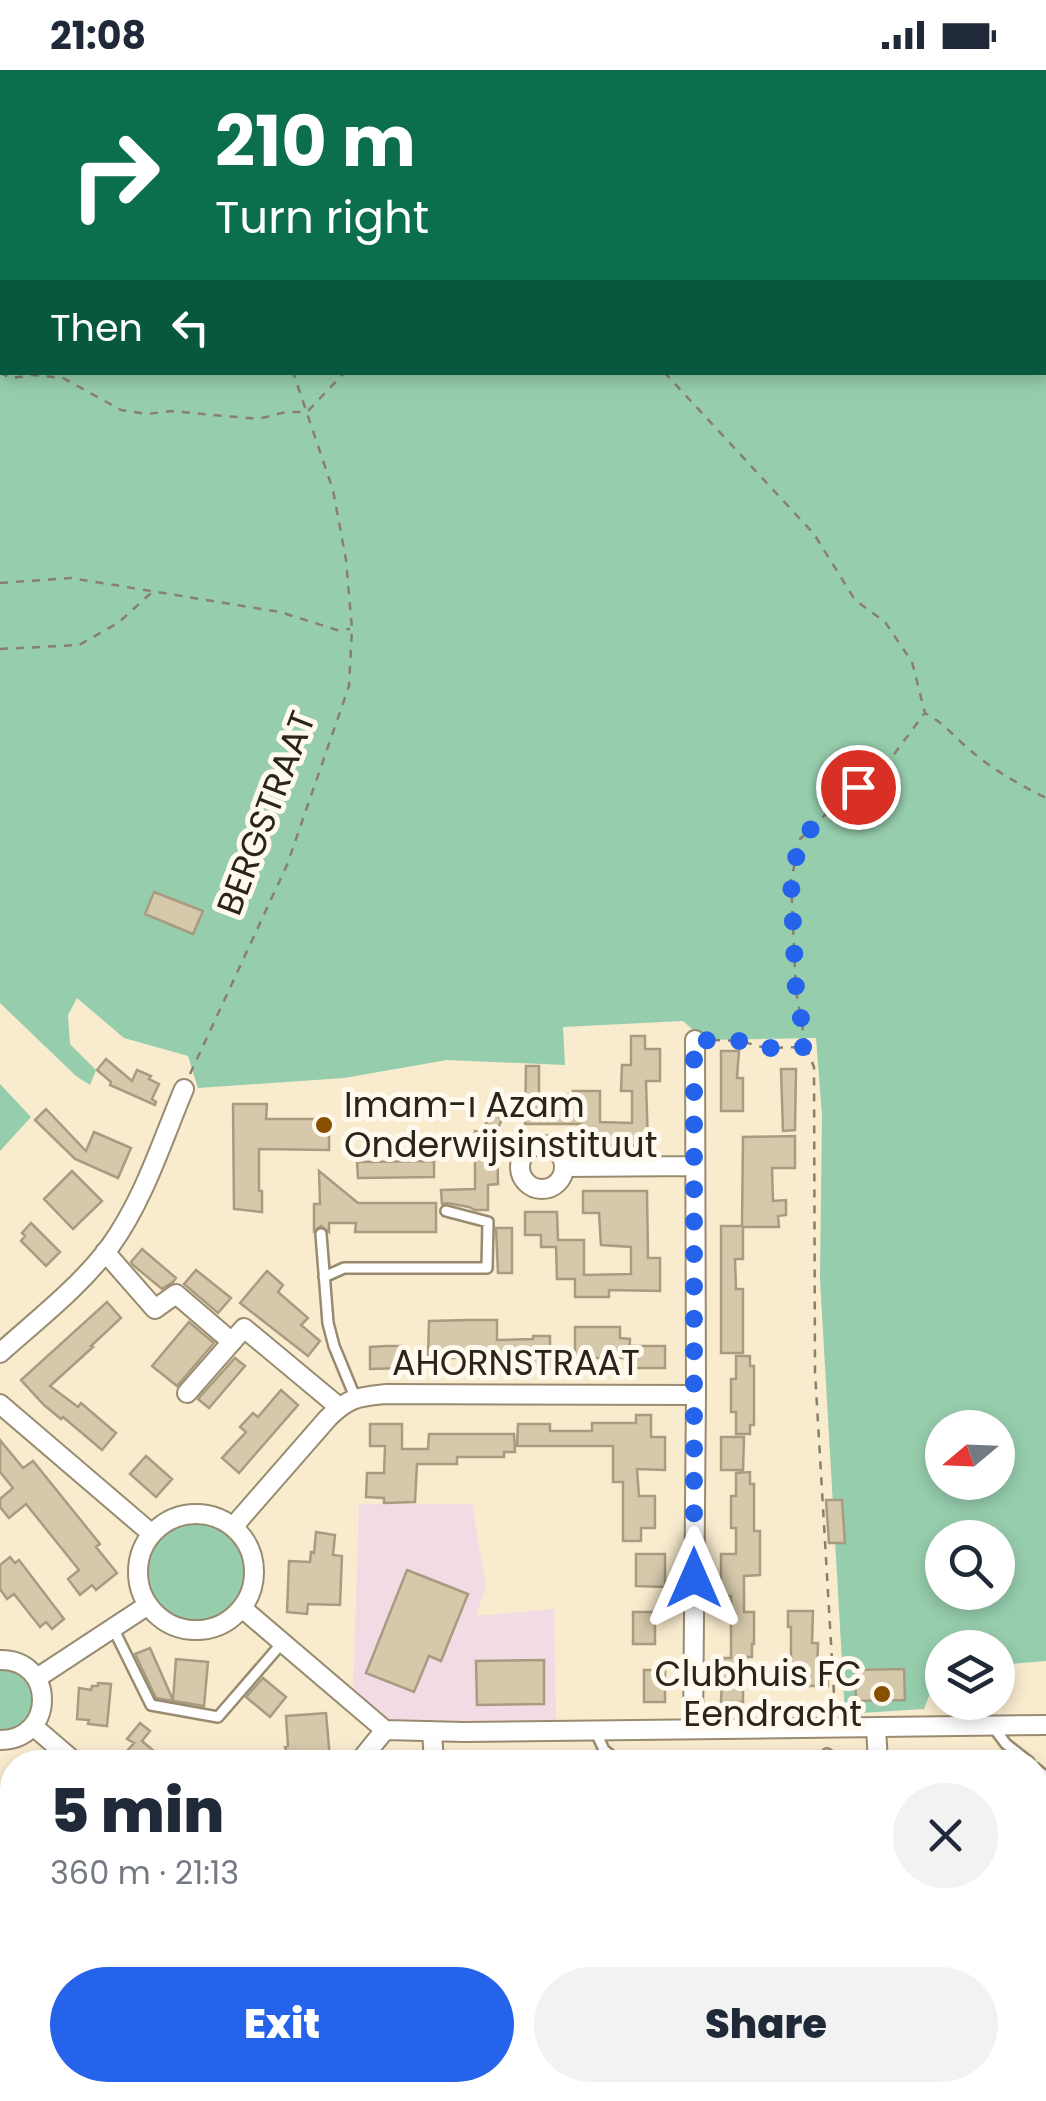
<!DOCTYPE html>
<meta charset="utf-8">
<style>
:root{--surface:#fff;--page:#f2f2f3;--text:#1f2937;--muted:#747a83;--accent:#2563eb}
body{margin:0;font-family:Poppins,sans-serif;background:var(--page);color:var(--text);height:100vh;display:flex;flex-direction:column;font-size:38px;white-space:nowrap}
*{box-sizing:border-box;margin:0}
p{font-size:32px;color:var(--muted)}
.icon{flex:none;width:55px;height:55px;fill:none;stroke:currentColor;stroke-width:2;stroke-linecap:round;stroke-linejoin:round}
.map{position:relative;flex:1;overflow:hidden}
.details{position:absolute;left:0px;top:1680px;width:1048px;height:352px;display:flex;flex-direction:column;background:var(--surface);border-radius:40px 40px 0 0;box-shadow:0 5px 15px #0003}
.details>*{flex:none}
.hud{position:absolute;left:0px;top:0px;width:1048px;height:305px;box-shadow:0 5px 15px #0003;background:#0b6e4f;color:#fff;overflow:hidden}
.needle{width:65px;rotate:251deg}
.fabs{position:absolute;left:925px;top:1340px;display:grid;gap:20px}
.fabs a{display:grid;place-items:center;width:90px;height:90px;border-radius:50%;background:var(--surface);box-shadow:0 5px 15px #0003;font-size:50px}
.pin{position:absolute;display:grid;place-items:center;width:85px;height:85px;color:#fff;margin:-42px;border:5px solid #fff;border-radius:50%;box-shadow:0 2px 10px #0007}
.me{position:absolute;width:110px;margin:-55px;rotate:0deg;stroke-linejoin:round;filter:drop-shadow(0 0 8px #0008)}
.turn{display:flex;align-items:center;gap:35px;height:210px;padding:0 50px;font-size:45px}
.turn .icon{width:130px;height:130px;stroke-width:2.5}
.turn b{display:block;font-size:70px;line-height:85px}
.then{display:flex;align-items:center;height:95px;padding:0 50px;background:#0003;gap:20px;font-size:38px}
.round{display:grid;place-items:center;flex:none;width:105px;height:105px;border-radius:52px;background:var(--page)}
.head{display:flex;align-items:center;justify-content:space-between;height:170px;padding:0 50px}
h1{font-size:60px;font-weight:800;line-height:75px}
.action{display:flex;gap:20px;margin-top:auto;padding:20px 50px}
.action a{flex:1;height:115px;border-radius:60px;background:var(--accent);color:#fff;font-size:40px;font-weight:800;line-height:115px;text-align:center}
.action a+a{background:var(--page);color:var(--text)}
.status{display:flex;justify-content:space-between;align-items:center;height:70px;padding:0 50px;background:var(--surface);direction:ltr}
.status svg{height:28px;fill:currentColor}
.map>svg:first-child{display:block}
.commercial{fill:#f3dbe6}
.green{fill:#96cdad;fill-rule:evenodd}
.building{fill:#d6c8ab;stroke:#a89b80;stroke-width:2.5}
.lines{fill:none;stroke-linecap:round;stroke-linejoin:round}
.service-casing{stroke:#988b70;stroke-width:14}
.minor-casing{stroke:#988b70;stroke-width:22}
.path{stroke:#887f6c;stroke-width:2.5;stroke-dasharray:8 8;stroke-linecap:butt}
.service{stroke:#fff;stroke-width:9}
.minor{stroke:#fff;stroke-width:18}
.route{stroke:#2563eb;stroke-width:18;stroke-dasharray:0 32.4}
.poi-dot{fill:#874f01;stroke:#fff9ee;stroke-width:4}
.labels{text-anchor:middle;stroke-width:10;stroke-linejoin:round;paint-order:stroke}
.street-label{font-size:35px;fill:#2a251a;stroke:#fff9ee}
.poi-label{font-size:35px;fill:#2a251a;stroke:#fff9ee;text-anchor:start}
</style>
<div class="status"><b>21:08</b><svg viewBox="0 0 49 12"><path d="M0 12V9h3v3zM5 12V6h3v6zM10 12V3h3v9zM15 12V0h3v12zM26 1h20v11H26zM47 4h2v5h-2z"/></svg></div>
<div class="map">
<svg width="1046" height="2031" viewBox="0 0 1046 2031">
<rect width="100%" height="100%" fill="#f9ebce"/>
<path class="commercial" d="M359,1434H472L486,1516L476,1546L554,1539L556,1650L407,1655L389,1652L353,1622Z"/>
<path class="green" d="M0,0H1046V1591L998,1595V1578H942V1599L939,1600L924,1639L845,1644L820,1209L822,1045L816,968L704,970L683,951L563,957L565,995L447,990L344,1008L198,1018L188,986L124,968L77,928L68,945L70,974L96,1000L90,1015L76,1006L0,933ZM2,2H1045V302H2ZM942,1358H998V1412H942ZM942,1468H998V1522H942Z
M0,1014L31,1047L0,1081Z
M146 1502a51 51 0 1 1 102 0a51 51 0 1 1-102 0Z
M8,1594L37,1617L30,1650C20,1656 13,1661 0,1659V1595Z
M245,2020H346V2031H236Z"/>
<path class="building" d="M154,822L203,841L193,864L145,844Z
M631,966H645V979H660V1011H646L648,1076L580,1075L581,1054H525L526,996H539V1026L573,1024V1021H600V1052L632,1053V1021H621L622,995H631Z
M721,981H739L737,1008H743V1041H721Z
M106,989L132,1011L137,1000L151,1006L149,1009L159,1014L152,1029L156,1032L155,1035L110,1015L111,1012L97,1000Z
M781,999H796L795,1060L783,1061Z
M233,1034H267L266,1049H329V1080L259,1079V1121H262V1142L234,1139Z
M46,1039L86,1081L94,1062L131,1078L118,1108L75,1089L35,1050Z
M492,1042L502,1049L497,1061L498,1114L488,1115V1140H475L469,1137L447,1133L442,1134L441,1120L475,1119V1061L481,1063Z
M795,1066V1098H772L773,1131L786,1130V1145L778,1146L779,1157H743V1189H735L736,1219H743V1283H721V1156H742L743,1067Z
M434,1091V1107L358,1108L357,1092Z
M72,1101L102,1131L73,1159L44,1129Z
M319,1101L358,1133H436V1162H355L356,1153H329V1162L321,1156L314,1161V1134H320Z
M583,1121H647L648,1188H660V1221L609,1220V1227H575V1209H557L556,1177H541V1165H525V1142H557L558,1170H584V1205L631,1204V1177L601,1175L599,1143H583Z
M31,1153L60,1182L46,1196L21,1171L25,1166L22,1163Z
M496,1158H512V1203H498Z
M142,1179L176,1208L173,1212L162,1219L133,1195L131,1192Z
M196,1200L231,1228L218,1243L184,1214Z
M267,1201L283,1215L278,1222L308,1248L301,1255L320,1271L308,1286L240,1233Z
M107,1232L121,1248L91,1276L93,1277L50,1316L78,1337L81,1333L116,1363L102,1380L63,1347L61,1349L44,1335L21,1310Z
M468,1250H497V1270L533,1269V1266H550V1298H517V1284H492V1288H428L429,1251Z
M189,1252L214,1273L177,1316L152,1296Z
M575,1257H620V1268L630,1269L629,1288H575Z
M386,1276H402V1298L370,1299V1277Z
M632,1276H665V1298H633Z
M736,1286H750V1296H754V1355H750V1364H736V1342H731V1309H736Z
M235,1288L245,1296L209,1338L198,1329Z
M281,1320L298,1335L239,1403L222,1388L246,1362L240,1357L253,1343L258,1347Z
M636,1345H651V1367H665V1400L637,1399L639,1426H655V1458H641V1471H623V1412H613V1376H517L518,1354H550V1361H592V1353H636Z
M370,1354H402V1379H428L429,1364H514L515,1382H504V1387H457V1394H417L415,1432L384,1433V1428L366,1427L367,1403H384L385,1376H370Z
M721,1367H744L743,1400H721Z
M0,1370L23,1398L33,1391L100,1474L96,1477L117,1503L96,1520L92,1515L80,1525L68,1509L79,1500L26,1434L9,1448L0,1437V1429L13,1418L0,1402Z
M146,1386L172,1409L156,1427L130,1404Z
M750,1402V1414H754V1461H760V1505L744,1506V1542H754V1574H752V1587H746V1600H743V1632H721L723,1588H731V1526H721V1484H736V1458H731V1426H736V1403Z
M826,1430H842L845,1473H829Z
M316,1462L335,1465L333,1485L342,1486L340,1535L308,1534L307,1544L287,1542L289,1491L310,1492L311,1482L314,1483Z
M636,1484H665V1517L636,1516Z
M10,1487L15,1493L19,1490L64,1549L52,1559L46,1552L40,1557L14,1524L7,1529L0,1519V1495Z
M407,1500L468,1524L441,1591L429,1586L414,1622L366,1603Z
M788,1541H813L812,1573H818L817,1603H828V1616H780V1604L804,1603L805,1600H791V1557H788Z
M633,1542H655V1574H633Z
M150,1578L173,1630L176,1589L208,1592L204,1636L156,1628L135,1584Z
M544,1590V1634L477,1635L476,1591Z
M904,1599L905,1630L856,1631L855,1600Z
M644,1600H665V1632H644Z
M263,1608L286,1627L270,1647L246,1627Z
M98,1613L111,1614L107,1656L88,1654L89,1650L77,1649L79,1618L91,1620L92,1616H98Z
M326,1643L330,1688L289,1691L285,1677L288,1676L286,1646Z
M140,1653L150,1661L142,1671L167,1692H117L134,1673L127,1669Z"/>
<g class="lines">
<defs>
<path id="service" d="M321,1164L328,1253L334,1276L355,1327
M324,1207L344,1198H487L488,1152L446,1141
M113,1558L151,1635L218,1647L282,1573
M994,1658L1006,1674L1029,1692
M595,1660L604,1680L619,1692
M827,1684L837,1692
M1035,1698L1046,1707
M0,1804L12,1815
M630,2020L643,2031
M1011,2020L1024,2031"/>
<path id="minor" d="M520 1097a22 22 0 1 1 44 0a22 22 0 1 1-44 0Z
M565,1097L694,1096
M105,1182L155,1239L176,1224L232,1272
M0,1283C38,1249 81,1216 111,1175C144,1129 162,1071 184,1019
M187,1323L244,1258L339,1337
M0,1334L152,1464
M138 1502a58 58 0 1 1 116 0a58 58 0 1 1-116 0Z
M235,1459L239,1450L328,1348C349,1327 358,1327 386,1324L696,1325
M242,1538L385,1660L464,1662L1046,1655
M0,1590C56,1589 56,1670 0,1670
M37,1608L148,1535
M33,1656L75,1692
M876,1658L878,1692
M693,1659L696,1325L695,970
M432,1661L434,1692
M359,1692L385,1660
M1035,1851L1046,1860
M0,1976L12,1986
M52,2020L65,2031
M434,2020L456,2031
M813,2020L826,2031
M197,2031L218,2020
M707,2031L717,2020"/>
</defs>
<use href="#service" class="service-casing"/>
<use href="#minor" class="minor-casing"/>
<path class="path" d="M169,0L170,2
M664,302L814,464L855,530L885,552L912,592L925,643C943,653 948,660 963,674C988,697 1016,713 1046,728
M0,303L11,308L33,305L63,308L121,340L147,344L171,341L258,349L286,342H307L345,302
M0,513L71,508L280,542L337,560L350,559
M0,579L79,575L118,553L151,523
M712,970L740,971L766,978L806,977L796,921L791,811L800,769L831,739L886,695L924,644
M806,977L814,997L815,1302L835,1641
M190,1004L287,795L349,616L352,559L346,490L333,420L293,302
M342,2020V2031
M233,2030L241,2020"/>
<use href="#service" class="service"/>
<use href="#minor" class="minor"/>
</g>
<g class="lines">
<path class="route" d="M694,1508V970L740,971L766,978L806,977L796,920L791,811L800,770L831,739L858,717"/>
</g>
<g class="poi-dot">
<circle cx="324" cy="1055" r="10"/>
<circle cx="882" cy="1624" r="10"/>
</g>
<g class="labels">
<g class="street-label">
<text transform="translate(266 743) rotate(-69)" y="12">BERGSTRAAT</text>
<text x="516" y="1305">AHORNSTRAAT</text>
</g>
<g class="poi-label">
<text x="344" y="1047">Imam-ı Azam<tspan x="344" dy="40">Onderwijsinstituut</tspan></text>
<text x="862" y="1616" text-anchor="end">Clubhuis FC<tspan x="862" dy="40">Eendracht</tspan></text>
</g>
</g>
</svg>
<div class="fabs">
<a><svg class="needle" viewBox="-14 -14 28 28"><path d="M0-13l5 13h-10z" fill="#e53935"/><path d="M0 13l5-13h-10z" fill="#747a83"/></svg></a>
<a><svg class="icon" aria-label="search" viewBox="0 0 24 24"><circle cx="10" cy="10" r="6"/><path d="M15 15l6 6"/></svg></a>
<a><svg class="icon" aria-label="layers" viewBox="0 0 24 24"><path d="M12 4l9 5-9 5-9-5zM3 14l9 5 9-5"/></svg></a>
</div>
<div class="pin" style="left:858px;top:717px;background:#d93025"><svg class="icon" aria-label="arrive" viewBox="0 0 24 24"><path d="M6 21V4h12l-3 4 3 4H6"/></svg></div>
<svg class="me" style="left:694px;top:1508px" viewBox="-20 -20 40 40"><path d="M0-17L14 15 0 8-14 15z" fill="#2563eb" stroke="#fff" stroke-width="4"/></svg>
<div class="hud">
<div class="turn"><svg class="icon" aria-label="right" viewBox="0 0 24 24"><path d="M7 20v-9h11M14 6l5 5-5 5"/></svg><div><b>210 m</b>Turn right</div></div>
<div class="then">Then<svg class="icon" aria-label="left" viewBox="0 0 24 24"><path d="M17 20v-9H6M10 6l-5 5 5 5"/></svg></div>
</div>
<section class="details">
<div class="head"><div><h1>5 min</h1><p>360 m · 21:13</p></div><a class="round"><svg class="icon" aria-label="close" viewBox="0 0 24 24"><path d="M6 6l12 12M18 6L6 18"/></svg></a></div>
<div class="action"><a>Exit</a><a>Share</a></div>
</section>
</div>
